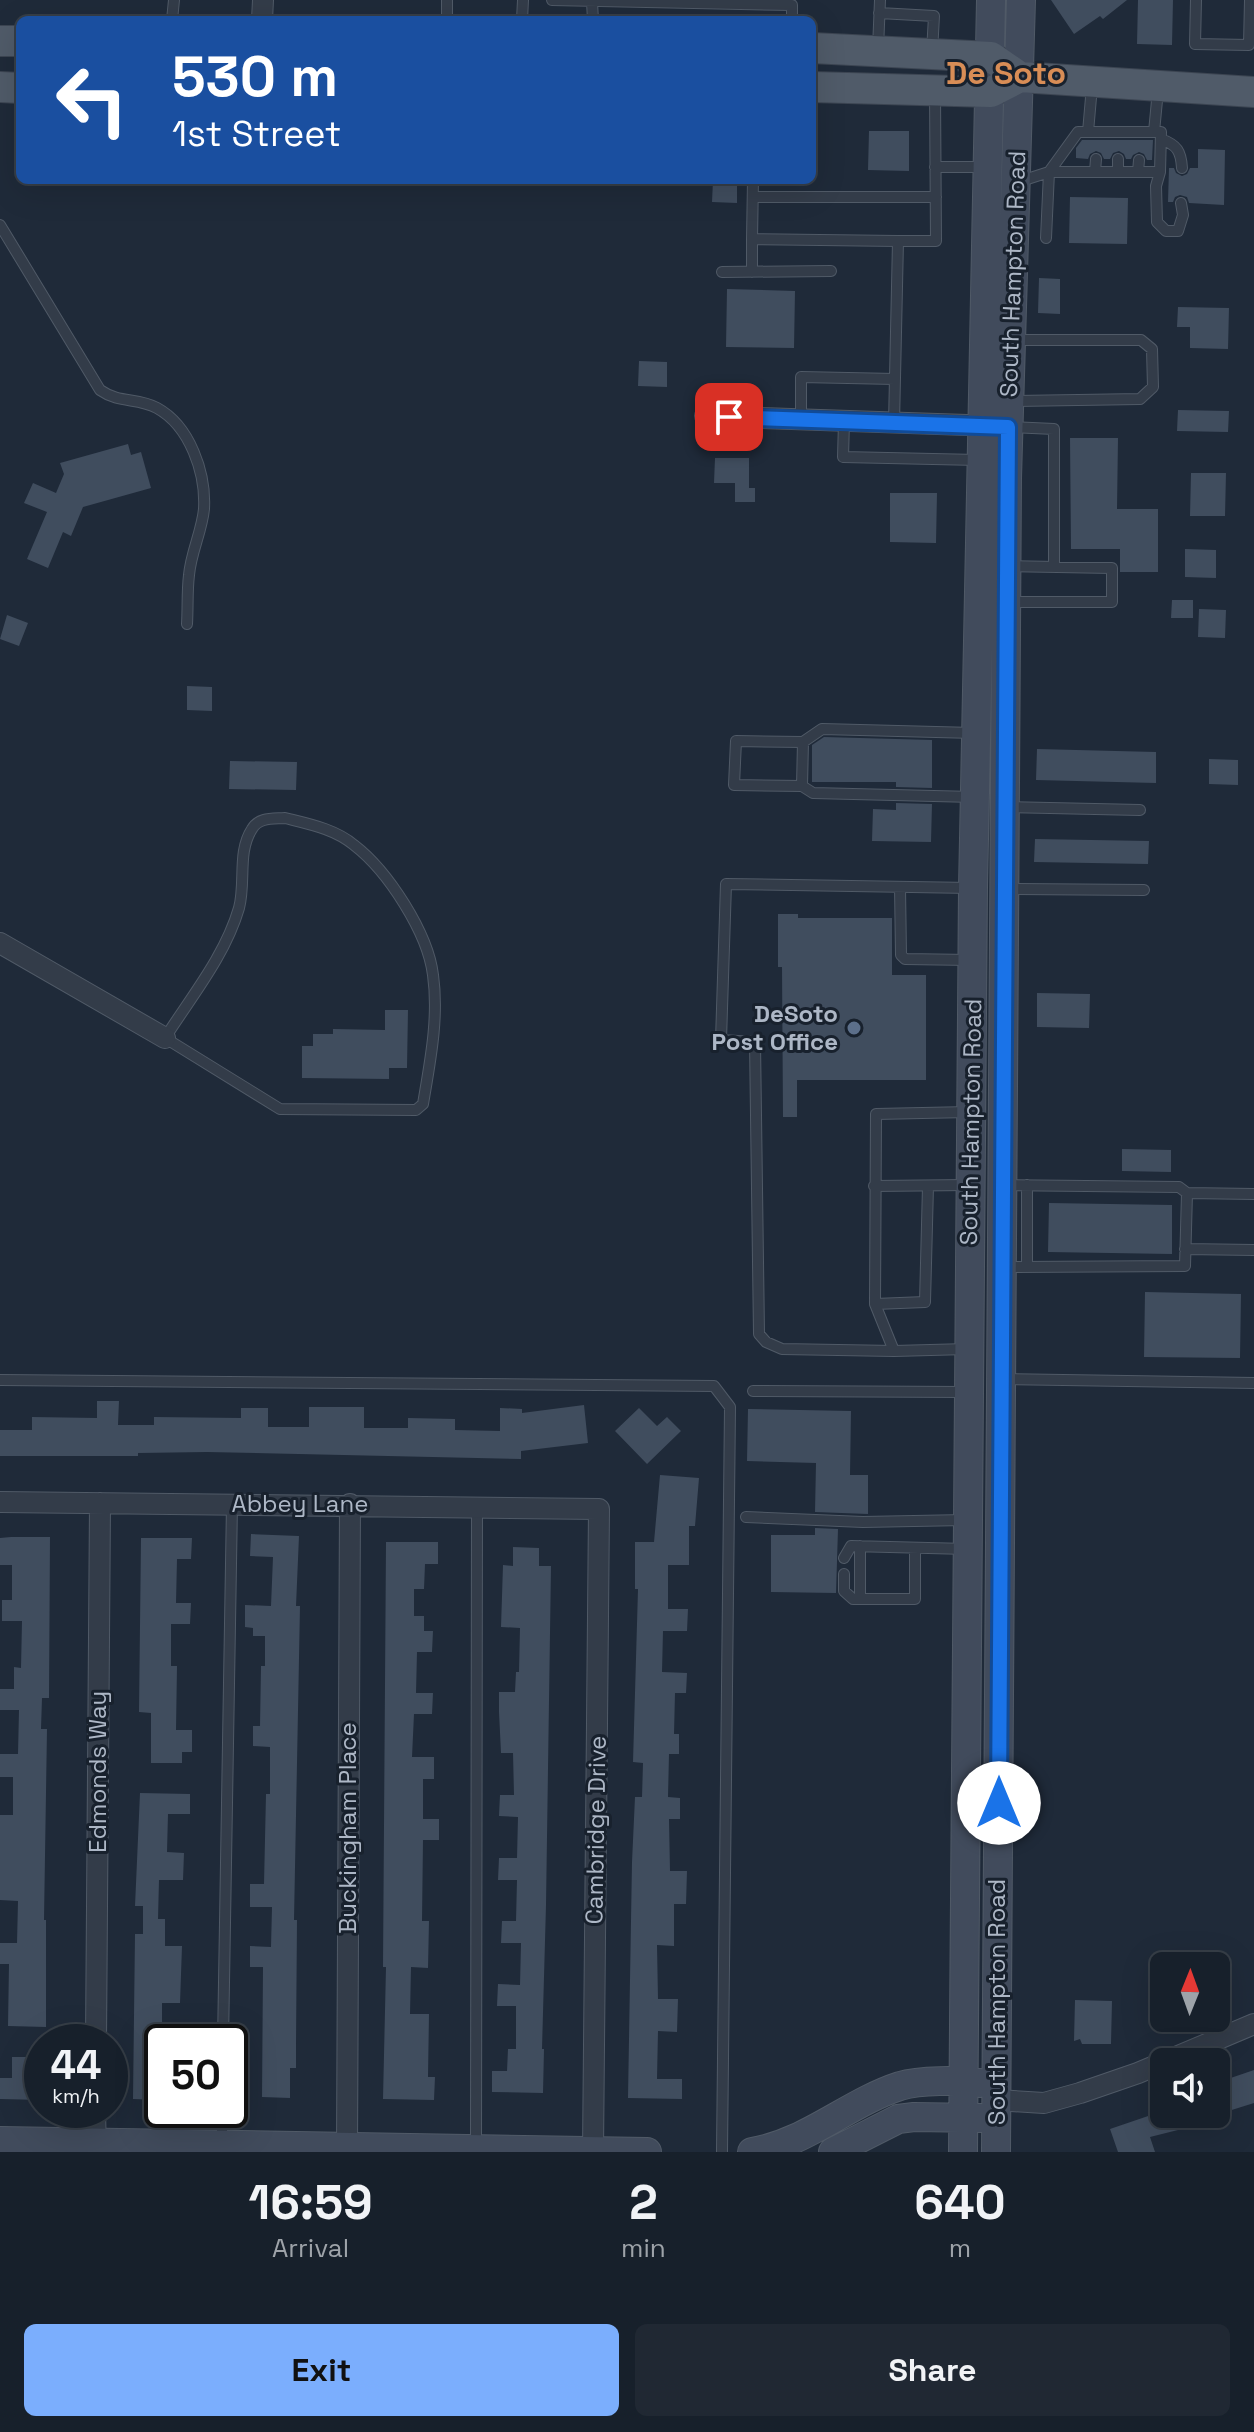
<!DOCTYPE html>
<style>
:root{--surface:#17202b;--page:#202833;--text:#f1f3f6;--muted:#9ea3a9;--line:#363e47;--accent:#7baefd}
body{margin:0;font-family:"Space Grotesk",sans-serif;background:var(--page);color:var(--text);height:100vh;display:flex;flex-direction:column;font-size:30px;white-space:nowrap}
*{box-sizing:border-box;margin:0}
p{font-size:26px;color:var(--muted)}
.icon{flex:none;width:44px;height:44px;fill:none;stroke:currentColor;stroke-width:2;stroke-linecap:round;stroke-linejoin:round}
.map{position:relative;height:2152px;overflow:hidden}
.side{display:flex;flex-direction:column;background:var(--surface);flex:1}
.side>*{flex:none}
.hud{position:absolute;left:16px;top:16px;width:800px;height:168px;border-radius:12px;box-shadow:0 8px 32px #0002,0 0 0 2px var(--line);background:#1a4fa0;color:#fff;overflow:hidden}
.needle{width:52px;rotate:1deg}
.fabs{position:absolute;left:1150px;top:1952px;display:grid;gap:16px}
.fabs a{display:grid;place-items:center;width:80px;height:80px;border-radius:12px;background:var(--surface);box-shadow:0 8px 32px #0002,0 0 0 2px var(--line);font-size:40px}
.speed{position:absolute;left:24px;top:2024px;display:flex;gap:16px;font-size:40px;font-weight:700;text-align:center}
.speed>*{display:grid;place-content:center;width:104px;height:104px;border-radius:50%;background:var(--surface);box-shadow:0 8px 32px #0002,0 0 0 2px var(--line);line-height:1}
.speed small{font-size:20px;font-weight:400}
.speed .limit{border:4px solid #111;border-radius:12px;background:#fff;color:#111}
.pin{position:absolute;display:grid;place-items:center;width:68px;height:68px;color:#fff;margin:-34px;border-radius:16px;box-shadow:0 4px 12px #0006}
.me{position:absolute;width:88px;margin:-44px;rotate:0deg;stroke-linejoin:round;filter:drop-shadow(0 0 6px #0008)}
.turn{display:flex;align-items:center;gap:28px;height:168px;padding:0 24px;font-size:36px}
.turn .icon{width:104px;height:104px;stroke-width:2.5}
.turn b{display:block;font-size:56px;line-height:68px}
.eta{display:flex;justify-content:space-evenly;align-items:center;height:136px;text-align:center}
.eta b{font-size:48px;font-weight:700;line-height:56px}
.action{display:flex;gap:16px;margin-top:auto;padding:16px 24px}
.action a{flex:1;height:92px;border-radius:12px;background:var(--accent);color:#111;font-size:32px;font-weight:700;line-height:92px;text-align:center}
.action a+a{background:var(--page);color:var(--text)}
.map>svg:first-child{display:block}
.building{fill:#404d5e}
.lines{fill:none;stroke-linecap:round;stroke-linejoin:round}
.lane-casing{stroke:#505a67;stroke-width:12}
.street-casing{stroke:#505a67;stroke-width:22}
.secondary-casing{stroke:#505a67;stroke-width:30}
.primary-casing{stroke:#3c4552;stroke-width:32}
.lane{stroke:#333c49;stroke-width:10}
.street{stroke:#333c49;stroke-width:20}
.secondary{stroke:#414b5c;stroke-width:28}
.primary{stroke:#505b69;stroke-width:30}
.route-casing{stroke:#114b97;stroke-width:20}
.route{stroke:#1a73e8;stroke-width:14}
.service-dot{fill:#5c6f8a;stroke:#18212d;stroke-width:3}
.labels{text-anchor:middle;stroke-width:6;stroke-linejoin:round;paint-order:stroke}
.street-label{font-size:24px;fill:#adb7c6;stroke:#18212d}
.poi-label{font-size:24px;font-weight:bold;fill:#adb7c6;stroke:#18212d;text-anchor:end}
.district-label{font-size:32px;font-weight:bold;fill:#d88d56;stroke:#18212d}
</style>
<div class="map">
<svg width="1254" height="2152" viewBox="0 0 1254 2152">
<rect width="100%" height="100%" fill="#1f2a39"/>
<path class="building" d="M1051,0H1127L1103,19L1100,16L1074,34Z
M1138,0H1173L1172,45L1137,44Z
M869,131H909V171L868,170Z
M1082,140H1153L1152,160H1147L1144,154L1139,152L1133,155L1131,159H1126L1124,154L1119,151L1113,153L1110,159H1104L1101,153L1096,151L1090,154L1088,159L1076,158V148Z
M1198,149L1225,150L1224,205L1189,203L1187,197L1180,195L1175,197L1173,202H1168L1169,168H1174L1176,173L1182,176L1187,174L1190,168H1198Z
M713,180H737V203L712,202Z
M1070,197L1128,198L1127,244L1069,243Z
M1039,278L1060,279V314L1038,313Z
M727,289L795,291L794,348L726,347Z
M1178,307L1229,308L1228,349L1190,348V327H1177Z
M639,361L667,362V387L638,386Z
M1178,410L1229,411L1228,432L1177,431Z
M1070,438H1118L1117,509H1158V572H1120V549H1071Z
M128,444L131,455L141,452L151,488L83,507L71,536L63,532L48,568L27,559L47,512L24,503L33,483L56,493L64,474L60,463Z
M715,458H749V488H755V502H735V483H714Z
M1191,473H1226L1225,516H1190Z
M890,493H937L936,543L890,542Z
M1185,549L1216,550V578L1185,577Z
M1172,600H1193V618H1171Z
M1199,609L1226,610L1225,638L1198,637Z
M7,615L28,623L19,646L0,639Z
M187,686L212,687V711L187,710Z
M824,737L932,740V788L896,787V782H812V745Z
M1037,749L1156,752V783L1036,780Z
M1209,759L1238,760V785L1209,784Z
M230,761L297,762L296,790L229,789Z
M896,803L932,804L931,842L872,841L873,809L896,810Z
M1035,839L1149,841L1148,864L1034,862Z
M778,914H798V918H892V975H926V1080H797V1117H783L782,967H778Z
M1037,993L1090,994L1089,1028L1037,1027Z
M385,1010H408L407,1068H389V1079L302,1078V1046H313V1034H333V1029L385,1030Z
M1122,1149L1171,1150V1172L1122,1171Z
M1049,1203L1172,1205V1254L1048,1252Z
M1145,1292L1241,1294L1240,1358L1144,1357Z
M97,1401H119L118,1425H154V1417L241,1418V1408H268V1427H309V1407H364V1428H408V1418L455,1419V1430L500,1431V1408L522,1409V1413L584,1405L588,1443L521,1451V1459L207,1452L138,1453V1456H0V1430H32V1417L97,1418Z
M639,1408L657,1426L667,1417L681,1431L647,1464L615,1431Z
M748,1409L851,1411L850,1475H868V1514L815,1512L816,1463L747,1461Z
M660,1475L699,1478L695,1526H689V1565H668V1609H688L687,1631H663L662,1672L687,1673L686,1693H675L674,1734H679V1754H669L668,1797L680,1798V1819H669L670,1871H687L686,1904H674V1946L657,1945L658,1999H678L677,2032L658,2031L657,2079H682V2099L628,2098L632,1862L635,1797H642L643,1763L633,1762L638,1589H635V1542H654Z
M815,1528L838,1529L836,1593L771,1592V1535H815Z
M251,1534L299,1536L296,1606H300L294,1920H297L296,2045V2068H290V2098L262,2097L263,1967H250V1946L271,1947L272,1907H250V1884H264L266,1794H270V1747L253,1746V1726H260L261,1666H265V1636H253V1628L245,1627V1605L271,1606L273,1557L250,1556Z
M11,1537H50L49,1698H42L41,1729H47L44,1920H46V2027L8,2026L9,1964H0V1943H17L18,1901L0,1900V1815H13V1777H0V1754H18L19,1710H0V1689H14V1667L21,1668L22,1621H2V1600H12V1565H0V1538Z
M141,1538H192L191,1559H177L176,1603H191L190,1624H171V1666H177L176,1730H192V1752H182V1763H151V1713L139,1712Z
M386,1542H438V1564H425L424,1589H414V1616H424V1631H433L432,1652H417L416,1693H433L432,1714H414L412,1757H434V1779H423V1819H439V1840H423L422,1921H429L428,1968L411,1967L410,2014H429L428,2077H435L434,2100L383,2099L386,1967H383Z
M513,1547L539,1548V1566H551L546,1905L542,2049H544L543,2093L492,2092V2071H507L508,2049H516V2006H497L498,1984L520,1985L521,1943H501L502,1921H516L517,1880H498L499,1858H517L518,1817L499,1816L500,1795H514L513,1753H501L499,1712V1692H515L516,1672H519L520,1628L501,1627L503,1565L513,1566Z
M140,1793L190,1794V1814H168L167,1852L184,1853L183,1880H159L158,1919H165V1946H182L180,2003H162V2100L133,2099L135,1934H143V1906H135Z
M1075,2000L1112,2001L1111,2044H1082L1080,2039L1074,2041Z
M12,2057H42V2100L0,2099V2078H12Z
M1254,2070V2103L1219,2114L1222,2119L1150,2137L1155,2152H1118L1110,2129L1154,2114H1216V2083Z"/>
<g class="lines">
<defs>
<path id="lane" d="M552,0L792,5V20
M1196,0L1195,44L1249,45L1250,0
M592,2L593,20
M879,13L934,16L932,52
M172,20L174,0
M447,20V0
M522,20L523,0
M878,49L880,0
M1088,132L1092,86
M1154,132L1158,90
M1161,139C1177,145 1181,151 1182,168
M935,167H985
M1118,171V159
M1095,172L1096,159
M1138,172L1139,160
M1160,172L1156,186L1157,222L1166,231H1178L1183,215L1181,203
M753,180L752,239L898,241L894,423
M1018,182L1049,172H1160L1161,132H1078L1049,172L1046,238
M753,197H936
M0,225L100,390C120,404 137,397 157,408C190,426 206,473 204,509C202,531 191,552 189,575C187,591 188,608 187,624
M898,241H936L935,92
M722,272L831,271
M752,272V239
M1011,401L1140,399L1153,387L1152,349L1141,340H1012
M801,420V377L895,379
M844,422L843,457L978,460
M1010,427L1054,429V567
M1008,566L1112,568V602H1010
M803,742L802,786L734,785L736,741L803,742L822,729L974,733
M802,786L813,793L974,797
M1005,807L1140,810
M285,818C309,824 335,829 354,845C388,871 428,933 433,975C439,1018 430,1062 423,1104L416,1110L280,1109L165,1038C191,997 225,956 239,908C246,882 237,852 252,829C259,817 273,819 285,818Z
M900,887L901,955L905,959L970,960
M1005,889L1144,890
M1027,1185V1267
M874,1186L968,1185
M1187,1193L1254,1194
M1185,1249L1254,1250
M1003,1267L1185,1266L1187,1193L1179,1187L1004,1185
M875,1304L925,1302L928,1186
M967,1349L894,1351L782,1349L766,1342L759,1334L755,1042L721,1040L726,884L971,888
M894,1351L875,1304L876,1114L969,1112
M1003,1379L1254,1383
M0,1380L714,1386L730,1407L722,2152
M753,1391L966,1392
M746,1517L863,1522L965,1520
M844,1558L851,1546L967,1549
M844,1574V1591L853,1599H915V1548
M860,1599V1546
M223,2042L232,1504
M222,2144V2110
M476,2148L477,1507"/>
<path id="street" d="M262,20L263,0
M705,416L996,426
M0,943L165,1038
M0,1502L599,1509L593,2152
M96,2042L100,1503
M996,2100L1044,2103L1080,2093L1138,2073L1254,2024
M95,2110L96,2152
M347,2152L350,1504"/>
<path id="secondary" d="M0,2141L647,2152
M752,2152C807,2143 848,2103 900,2086C920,2080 959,2080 980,2083
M833,2152L898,2119L914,2117L980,2118
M963,2152L973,888L991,0
M996,2152L1007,478L1021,0"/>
<path id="primary" d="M0,41H20
M812,48L991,57L1020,77
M1020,77L1254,92
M0,87L20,88
M812,87L991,92L1020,77"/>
</defs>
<use href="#lane" class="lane-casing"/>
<use href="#street" class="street-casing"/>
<use href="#secondary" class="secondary-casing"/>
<use href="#primary" class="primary-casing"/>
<use href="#lane" class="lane"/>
<use href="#street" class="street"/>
<use href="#secondary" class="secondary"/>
<use href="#primary" class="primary"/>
</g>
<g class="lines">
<defs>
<path id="route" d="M729,417L1008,427L999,1803"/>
</defs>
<use href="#route" class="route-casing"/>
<use href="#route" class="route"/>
</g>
<circle class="service-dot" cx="854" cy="1028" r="8"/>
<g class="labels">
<g class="street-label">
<text transform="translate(1013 274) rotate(-88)" y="8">South Hampton Road</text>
<text transform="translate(971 1122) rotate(-89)" y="8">South Hampton Road</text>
<text x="300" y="1512">Abbey Lane</text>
<text transform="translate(98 1772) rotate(-90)" y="8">Edmonds Way</text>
<text transform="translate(348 1828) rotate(-90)" y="8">Buckingham Place</text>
<text transform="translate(596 1830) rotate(-89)" y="8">Cambridge Drive</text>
<text transform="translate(997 2002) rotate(-90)" y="8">South Hampton Road</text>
</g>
<g class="poi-label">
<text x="838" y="1022">DeSoto<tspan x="838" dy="28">Post Office</tspan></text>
</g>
<g class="district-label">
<text x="1006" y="84">De Soto</text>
</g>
</g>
</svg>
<div class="fabs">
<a><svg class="needle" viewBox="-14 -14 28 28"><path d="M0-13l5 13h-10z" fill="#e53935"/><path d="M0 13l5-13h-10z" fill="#9ea3a9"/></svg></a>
<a><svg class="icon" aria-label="sound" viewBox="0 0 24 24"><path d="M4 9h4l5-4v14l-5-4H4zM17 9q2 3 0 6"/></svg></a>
</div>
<div class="speed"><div>44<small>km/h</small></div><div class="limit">50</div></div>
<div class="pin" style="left:729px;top:417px;background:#d93025"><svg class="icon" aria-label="arrive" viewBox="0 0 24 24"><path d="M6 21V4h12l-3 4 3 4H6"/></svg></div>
<svg class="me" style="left:999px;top:1803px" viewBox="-20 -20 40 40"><circle r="19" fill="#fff"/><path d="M0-13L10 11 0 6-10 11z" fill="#1a73e8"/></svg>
<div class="hud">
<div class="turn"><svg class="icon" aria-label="left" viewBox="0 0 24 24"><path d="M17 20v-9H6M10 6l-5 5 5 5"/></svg><div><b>530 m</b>1st Street</div></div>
</div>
</div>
<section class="side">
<div class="eta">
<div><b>16:59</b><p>Arrival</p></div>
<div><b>2</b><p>min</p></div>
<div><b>640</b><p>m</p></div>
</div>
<div class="action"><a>Exit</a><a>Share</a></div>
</section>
